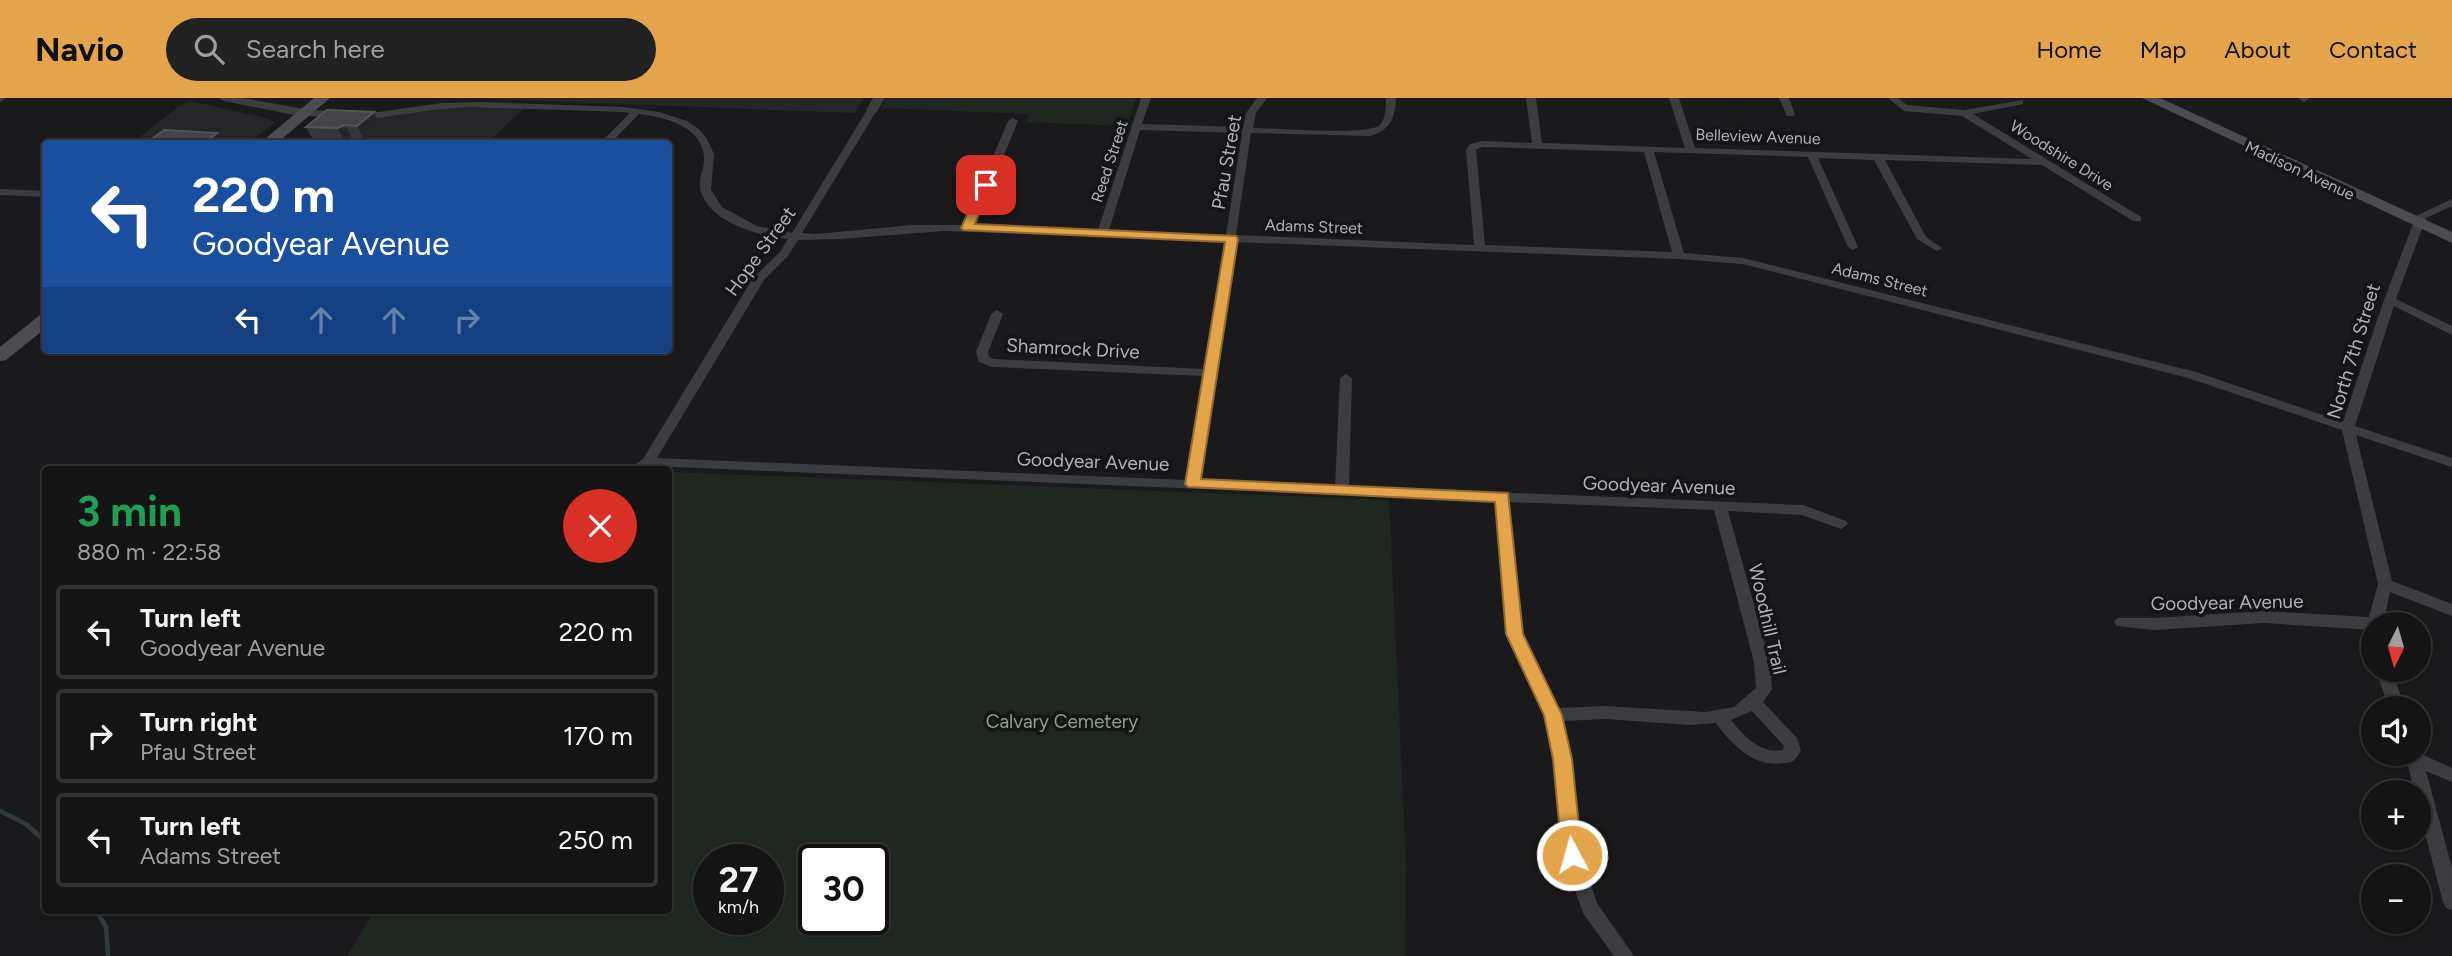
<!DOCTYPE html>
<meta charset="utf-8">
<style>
:root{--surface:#141415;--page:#212122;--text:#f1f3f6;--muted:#9d9ea0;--line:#333334;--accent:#e3a44b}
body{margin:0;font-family:Figtree,sans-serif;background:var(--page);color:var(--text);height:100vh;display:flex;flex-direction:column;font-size:26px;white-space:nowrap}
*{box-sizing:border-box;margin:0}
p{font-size:23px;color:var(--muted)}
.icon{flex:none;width:38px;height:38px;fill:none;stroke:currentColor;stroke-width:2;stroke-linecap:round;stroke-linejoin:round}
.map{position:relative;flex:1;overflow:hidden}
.side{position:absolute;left:42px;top:368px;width:630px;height:448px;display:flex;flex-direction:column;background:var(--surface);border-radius:7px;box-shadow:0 2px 5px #0004,0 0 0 2px var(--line)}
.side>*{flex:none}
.guide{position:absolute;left:42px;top:42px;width:630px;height:214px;border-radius:7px;box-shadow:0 2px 5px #0004,0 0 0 2px var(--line);background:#1a4fa0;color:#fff;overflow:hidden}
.needle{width:46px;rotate:185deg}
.fabs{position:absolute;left:2361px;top:514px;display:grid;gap:14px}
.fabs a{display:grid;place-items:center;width:70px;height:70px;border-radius:50%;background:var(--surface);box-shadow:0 2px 5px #0004,0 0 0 2px var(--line);font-size:35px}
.speed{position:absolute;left:693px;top:746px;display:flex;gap:14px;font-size:35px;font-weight:700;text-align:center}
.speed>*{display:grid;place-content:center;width:91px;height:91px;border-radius:50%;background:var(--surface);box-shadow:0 2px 5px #0004,0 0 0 2px var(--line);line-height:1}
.speed small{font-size:18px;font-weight:400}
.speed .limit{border:4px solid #111;border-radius:10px;background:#fff;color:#111}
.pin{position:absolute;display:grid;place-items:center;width:60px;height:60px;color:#fff;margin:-30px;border-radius:14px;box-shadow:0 4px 10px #0006}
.me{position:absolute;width:77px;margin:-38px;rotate:354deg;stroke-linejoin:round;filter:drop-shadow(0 0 5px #0008)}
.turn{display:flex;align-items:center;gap:24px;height:147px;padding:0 35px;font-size:32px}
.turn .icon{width:91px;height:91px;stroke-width:2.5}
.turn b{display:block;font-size:49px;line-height:60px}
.lanes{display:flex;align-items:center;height:66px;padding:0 35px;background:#0003;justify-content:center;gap:35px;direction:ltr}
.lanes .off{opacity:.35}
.round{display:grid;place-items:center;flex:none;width:74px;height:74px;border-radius:37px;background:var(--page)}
.overview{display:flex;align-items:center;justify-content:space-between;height:119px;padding:0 35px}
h1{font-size:42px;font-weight:700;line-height:52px;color:#1e9e55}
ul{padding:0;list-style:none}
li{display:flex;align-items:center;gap:21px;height:94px;margin:0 14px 10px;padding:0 21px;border:4px solid var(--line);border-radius:7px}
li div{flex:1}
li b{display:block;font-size:26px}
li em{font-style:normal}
header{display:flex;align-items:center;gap:42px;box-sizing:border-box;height:98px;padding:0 35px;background:var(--accent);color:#111}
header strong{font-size:33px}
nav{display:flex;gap:38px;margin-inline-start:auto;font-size:24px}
.search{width:490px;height:63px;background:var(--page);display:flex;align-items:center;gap:18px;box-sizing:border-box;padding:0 24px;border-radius:38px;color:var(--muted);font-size:26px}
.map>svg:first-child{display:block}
.built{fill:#262629}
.green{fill:#202721;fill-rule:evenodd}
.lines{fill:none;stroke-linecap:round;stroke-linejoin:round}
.stream{stroke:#313a3f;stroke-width:4.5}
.minor{fill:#3b3d41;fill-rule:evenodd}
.tertiary{fill:#3b3d41;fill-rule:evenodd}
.secondary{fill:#4a4c51;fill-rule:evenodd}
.wall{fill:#36363a}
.shaded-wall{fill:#252528}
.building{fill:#434447;stroke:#545559;stroke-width:2}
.route{fill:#e3a44b;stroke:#946b31;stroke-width:2}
.labels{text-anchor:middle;stroke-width:7;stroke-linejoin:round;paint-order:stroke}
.far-street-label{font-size:16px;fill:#aeb3ba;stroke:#151517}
.street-label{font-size:19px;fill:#aeb3ba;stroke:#151517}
.park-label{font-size:19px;fill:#87a387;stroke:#151517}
</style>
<header>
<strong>Navio</strong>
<div class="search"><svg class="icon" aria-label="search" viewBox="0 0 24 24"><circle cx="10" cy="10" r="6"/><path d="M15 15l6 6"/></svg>Search here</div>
<nav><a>Home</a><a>Map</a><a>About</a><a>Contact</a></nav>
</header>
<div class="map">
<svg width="2452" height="858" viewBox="0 0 2452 858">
<rect width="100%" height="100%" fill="#1a1a1c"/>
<path class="built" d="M470,0H864L855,15Z
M190,3L266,20L276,24L248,45L131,46L179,8Z
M464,9L524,10L487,45L305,46L337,19Z"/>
<path class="green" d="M887,0H1136L1127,28L1026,24L1029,16L881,10Z
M669,374L1389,402L1406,765L1405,858H347L375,812H668ZM768,761V821H709V761ZM814,761H873V821H814Z"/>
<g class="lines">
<path class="stream" d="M0,713L26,726L46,744
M96,812L106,829L108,858"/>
<path class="minor" d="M0,0H6L0,4Z
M1141,0H1151L1142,26L1243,29L1246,15L1257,0H1267L1256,15L1253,30C1274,30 1368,38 1380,27C1386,20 1386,8 1386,0H1396C1395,20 1391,32 1370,38L1251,35L1236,137L1474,147L1466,52L1470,46L1482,43L1532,45L1526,0H1536L1542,45L1685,50L1669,0H1679L1695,50L2032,61L1962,18L1904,13L1888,0H1898L1907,7L1964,12L2023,2V6L1973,16L2141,119V123H2133L2042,67L1885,62L1926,139L1942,150L1937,153L1917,141L1874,62L1818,60L1858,149L1853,152L1848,149L1808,59L1654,54L1684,155L1743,160L2196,274L2343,324L2384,202L2416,118L2452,101V108L2426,120L2396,201L2452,228V237L2394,208L2355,328L2452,360V369L2356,337L2392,483L2452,506V518L2390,494L2383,527H2373V532L2264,525L2154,532L2117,528L2114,524L2117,520H2154L2264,513L2369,519L2378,486L2342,332L2188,280L1743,166L1679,161L1235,144L1200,382L1335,388L1340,280L1346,276L1352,280L1349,388L1803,407L1846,423L1848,426L1841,431L1802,417L1728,413L1770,564L1772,591L1763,604L1797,640L1801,653L1794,663C1759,674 1735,651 1716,625L1690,627L1605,621L1562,623L1570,661L1581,757L1597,805L1634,858H1614L1583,815L1563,757L1554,661L1545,617L1507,536L1496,403L650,368L646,371H629L643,361L753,180L780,154L788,141C758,137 712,126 701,94C697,83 704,73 704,62C705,29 665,19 639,16L610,46H599L630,15L623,14L467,9L432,12L378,20L304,18L299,15L304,12L378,14L442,5L483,4L623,9L659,14L687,23L700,32L707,41L714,56L711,92L722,109L757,128L792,135L867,12L875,10L877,12L802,135L817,136L912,127H964L1008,23L1013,20L1018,23L975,127L1098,132ZM1140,32L1242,35L1226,137L1109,132ZM1482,49L1644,54L1672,154L1485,147L1476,52ZM944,133L1225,143L1204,271L994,261L989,259L988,254L1003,216L997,212L991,216L976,254L979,264L992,269L1203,278L1187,382L657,360L764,182L788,158L798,142L839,141ZM1509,404L1714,412L1754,564L1756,590L1734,609L1706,614L1605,608L1558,610L1523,536ZM1752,613L1784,648L1783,652C1760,656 1745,639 1731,622Z
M1779,0H1789L1795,16L1793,18H1787Z
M2298,0H2308L2309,1L2304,4Z
M0,91L46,93V99L0,97Z
M2376,572H2392L2405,611H2389Z
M2418,651L2421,656L2452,670V684L2426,673L2452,770V812L2446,810L2443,804L2418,709V695H2415L2405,656H2418Z"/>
<path class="tertiary" d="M218,0H243L304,11L310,15L304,19L224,3Z
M873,0H885L876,15L872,16L866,12Z"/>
<path class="secondary" d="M314,0H330L276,46H259Z
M2142,0H2160L2452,134V145Z
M46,216V230L6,262L0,263V249L40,217Z"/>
</g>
<path class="wall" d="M327,12L381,30L365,44L353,43L348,46L315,45L306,29Z"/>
<path class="shaded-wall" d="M374,14L381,30L365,44L357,28Z
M345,27L353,43L348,46H345L338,30Z
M217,35L223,46H203Z"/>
<path class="building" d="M327,12L374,14L357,28L345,27L338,30L306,29Z
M164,32L217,35L203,46H132L136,43L148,44Z"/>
<path class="route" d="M986,84L991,87L975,126L1236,138L1238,141L1201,381L1508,395L1523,536L1562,617L1572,661L1582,757L1579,763L1572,766L1565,763L1562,757L1553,661L1544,617L1506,536L1495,404L1188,389L1185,386L1225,144L963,132L961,130L980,87Z"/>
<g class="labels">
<g class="far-street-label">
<text transform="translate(1758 38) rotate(2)" y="6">Belleview Avenue</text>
<text transform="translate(2062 57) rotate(32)" y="6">Woodshire Drive</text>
<text transform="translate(1109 63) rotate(-72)" y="6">Reed Street</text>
<text transform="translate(2300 72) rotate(25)" y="6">Madison Avenue</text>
<text transform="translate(1314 128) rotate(2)" y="6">Adams Street</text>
<text transform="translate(1880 181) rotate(14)" y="6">Adams Street</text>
</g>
<g class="street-label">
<text transform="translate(1226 64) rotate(-80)" y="7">Pfau Street</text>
<text transform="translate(760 153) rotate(-54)" y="7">Hope Street</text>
<text transform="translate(1073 250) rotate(3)" y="7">Shamrock Drive</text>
<text transform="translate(2353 253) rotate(-73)" y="7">North 7th Street</text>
<text transform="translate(1093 363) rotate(2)" y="7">Goodyear Avenue</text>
<text transform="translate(1659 387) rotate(2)" y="7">Goodyear Avenue</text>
<text transform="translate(2227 504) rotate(-1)" y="7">Goodyear Avenue</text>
<text transform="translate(1768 521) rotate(77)" y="7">Woodhill Trail</text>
</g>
<g class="park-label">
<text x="1062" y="630">Calvary Cemetery</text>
</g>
</g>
</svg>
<div class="fabs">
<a><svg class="needle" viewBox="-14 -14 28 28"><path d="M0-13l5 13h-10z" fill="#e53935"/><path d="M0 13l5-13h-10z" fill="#9d9ea0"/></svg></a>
<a><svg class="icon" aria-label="sound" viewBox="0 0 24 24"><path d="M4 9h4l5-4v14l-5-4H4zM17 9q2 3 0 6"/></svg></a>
<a>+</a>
<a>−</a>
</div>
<div class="speed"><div>27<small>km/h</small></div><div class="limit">30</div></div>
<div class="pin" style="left:986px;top:87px;background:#d93025"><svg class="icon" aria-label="arrive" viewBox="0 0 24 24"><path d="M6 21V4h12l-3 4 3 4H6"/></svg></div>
<svg class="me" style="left:1572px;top:757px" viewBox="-20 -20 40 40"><circle r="17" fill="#e3a44b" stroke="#fff" stroke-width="3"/><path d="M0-11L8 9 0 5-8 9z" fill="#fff"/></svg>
<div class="guide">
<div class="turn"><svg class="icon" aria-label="left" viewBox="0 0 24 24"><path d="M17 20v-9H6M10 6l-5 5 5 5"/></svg><div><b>220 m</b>Goodyear Avenue</div></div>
<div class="lanes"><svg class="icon" aria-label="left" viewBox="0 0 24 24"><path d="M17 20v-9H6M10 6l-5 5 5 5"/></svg><svg class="icon off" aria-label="ahead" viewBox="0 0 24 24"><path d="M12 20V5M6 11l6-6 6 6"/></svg><svg class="icon off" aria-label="ahead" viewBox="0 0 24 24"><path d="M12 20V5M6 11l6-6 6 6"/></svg><svg class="icon off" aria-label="right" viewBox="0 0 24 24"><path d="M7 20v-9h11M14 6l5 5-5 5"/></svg></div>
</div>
<section class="side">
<div class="overview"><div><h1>3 min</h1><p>880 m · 22:58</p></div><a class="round" style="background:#d93025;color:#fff"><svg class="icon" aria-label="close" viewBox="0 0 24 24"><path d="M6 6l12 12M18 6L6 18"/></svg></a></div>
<ul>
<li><svg class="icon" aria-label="left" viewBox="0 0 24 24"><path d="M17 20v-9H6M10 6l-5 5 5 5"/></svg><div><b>Turn left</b><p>Goodyear Avenue</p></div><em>220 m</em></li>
<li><svg class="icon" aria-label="right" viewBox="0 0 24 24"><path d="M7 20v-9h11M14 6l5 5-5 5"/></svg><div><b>Turn right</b><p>Pfau Street</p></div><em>170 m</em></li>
<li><svg class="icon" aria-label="left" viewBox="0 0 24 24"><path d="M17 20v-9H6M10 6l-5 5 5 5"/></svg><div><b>Turn left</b><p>Adams Street</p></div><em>250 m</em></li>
</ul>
</section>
</div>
